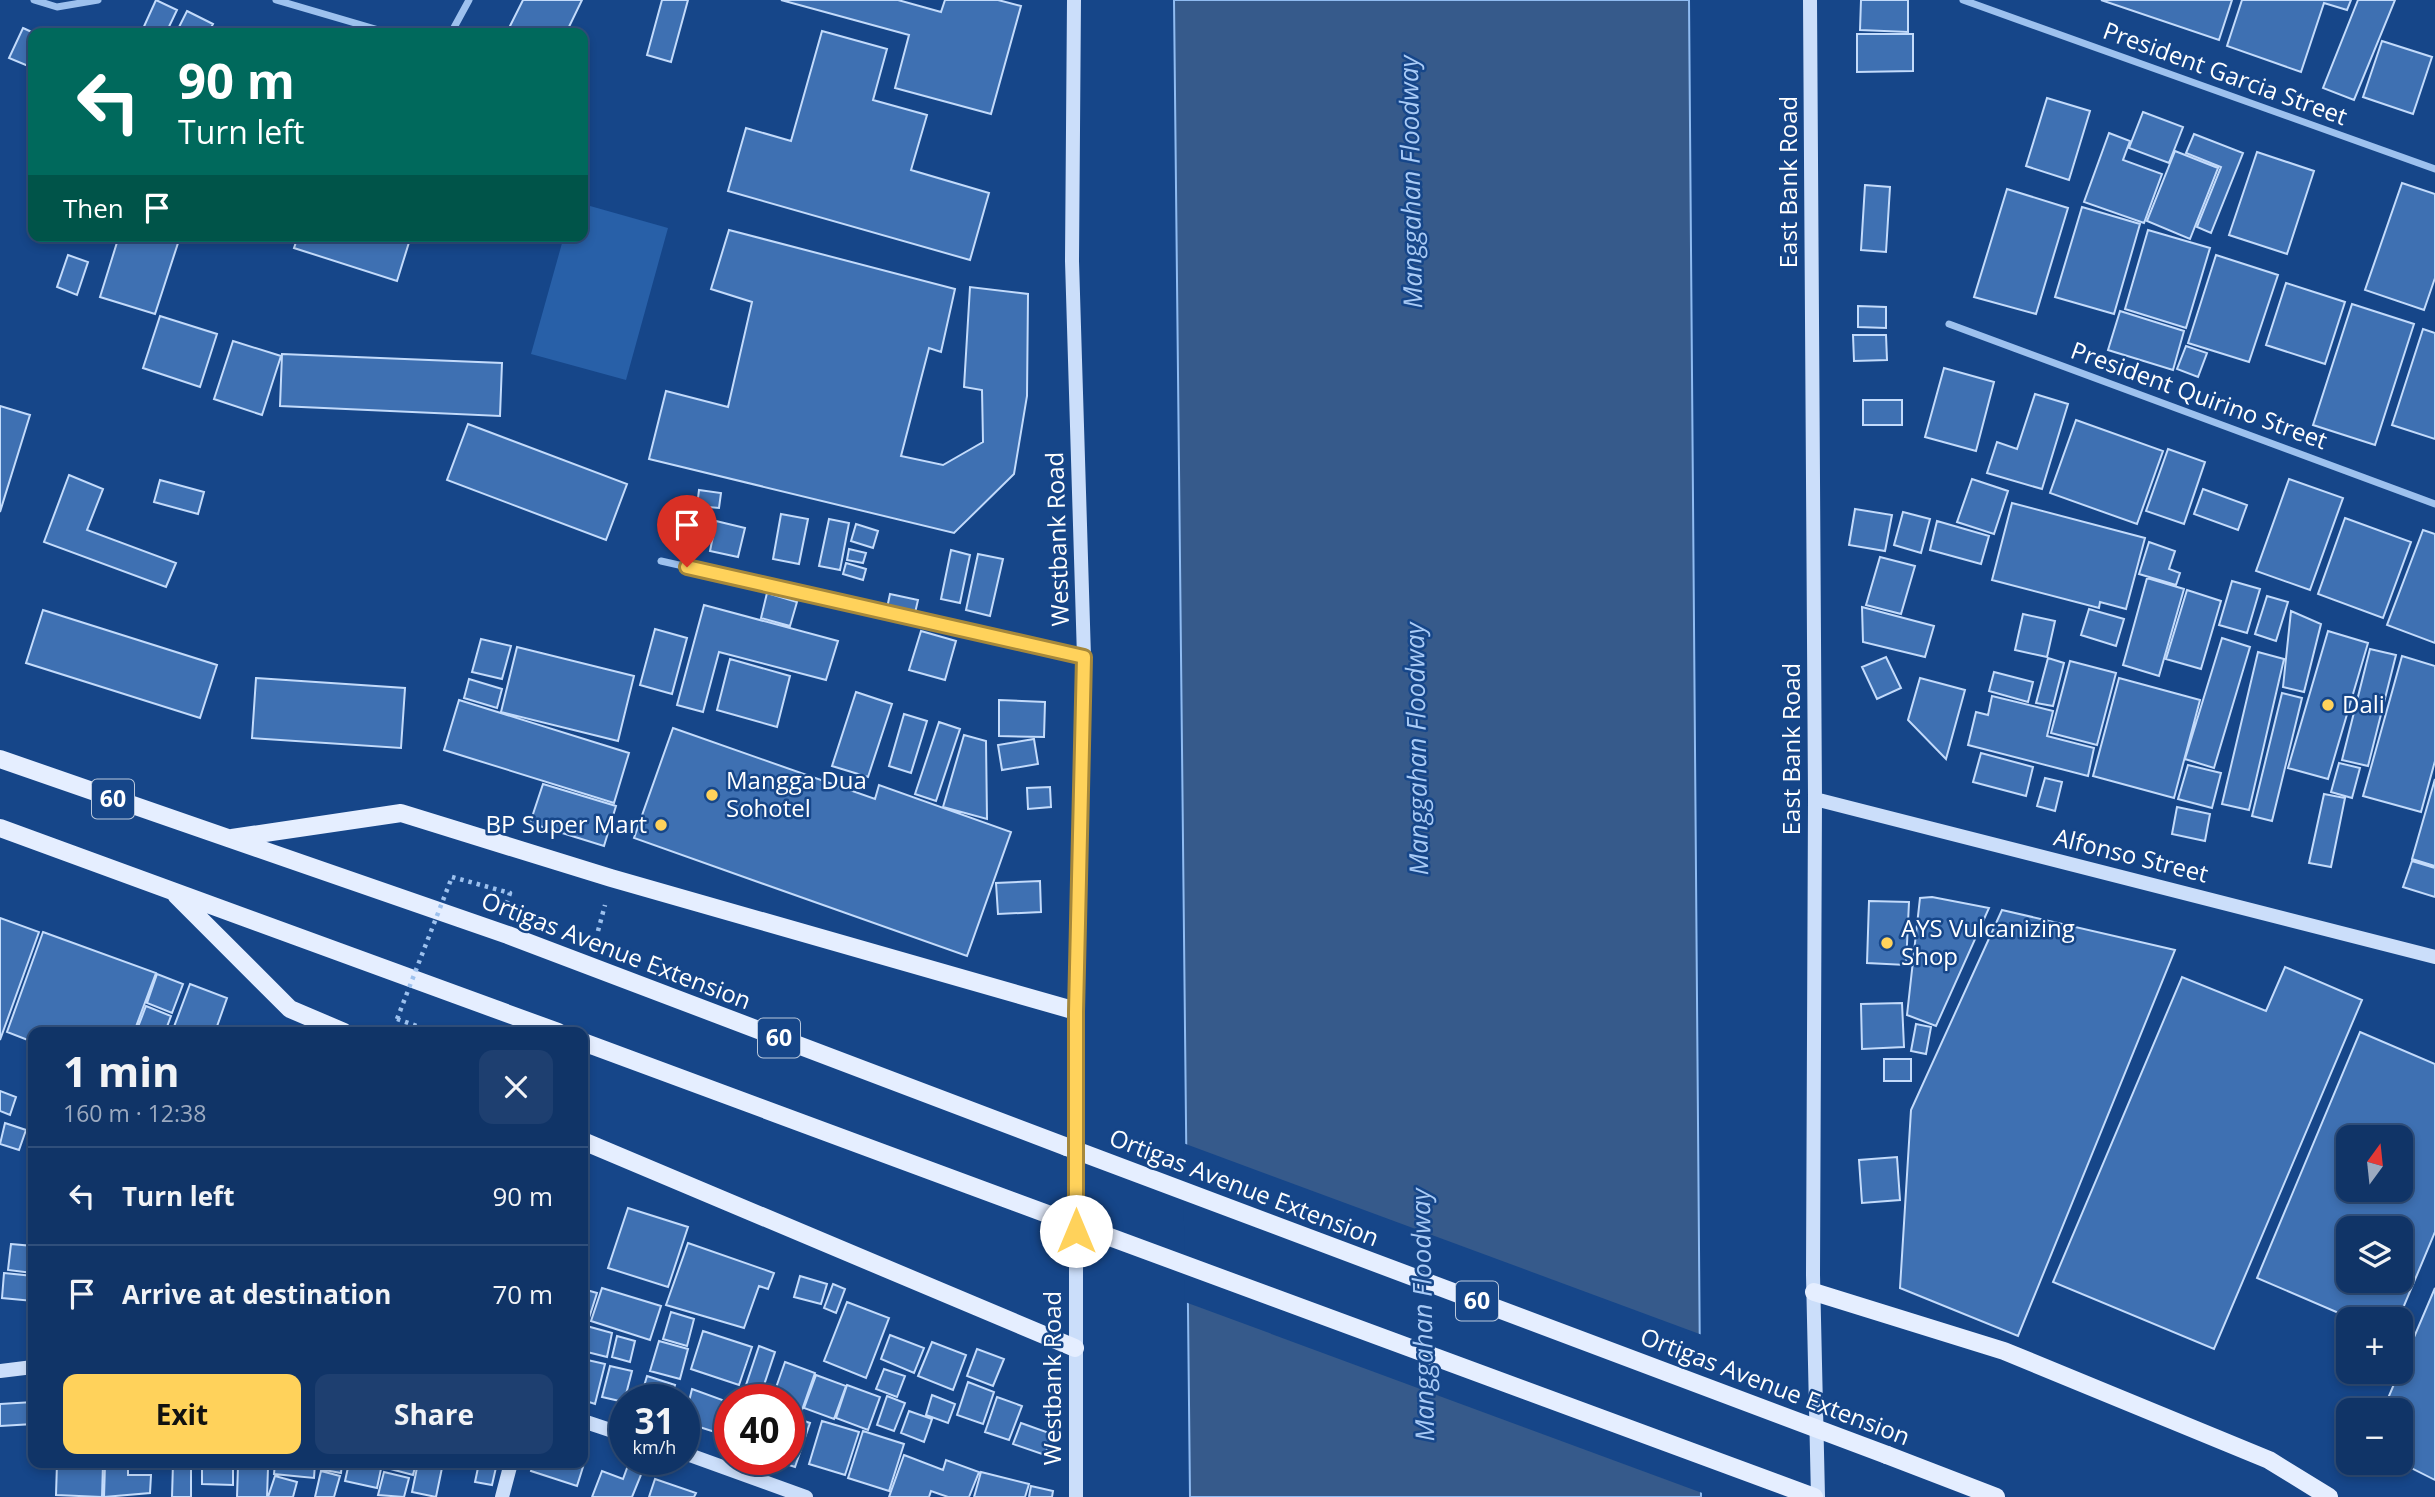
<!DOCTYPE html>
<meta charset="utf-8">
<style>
:root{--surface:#103467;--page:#1e3f70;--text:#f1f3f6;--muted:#9caac0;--line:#304f7b;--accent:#ffd25b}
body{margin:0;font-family:"Open Sans",sans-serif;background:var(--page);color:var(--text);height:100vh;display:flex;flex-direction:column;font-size:26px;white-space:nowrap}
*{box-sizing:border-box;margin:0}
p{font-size:23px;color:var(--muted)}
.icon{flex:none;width:38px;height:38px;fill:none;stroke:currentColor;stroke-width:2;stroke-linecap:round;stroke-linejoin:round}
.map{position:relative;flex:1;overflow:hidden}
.drawer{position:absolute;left:28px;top:1027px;width:560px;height:441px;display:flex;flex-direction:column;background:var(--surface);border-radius:14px;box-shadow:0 4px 10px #0003,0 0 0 2px var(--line)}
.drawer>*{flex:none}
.guide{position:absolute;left:28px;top:28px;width:560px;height:214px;border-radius:14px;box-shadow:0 4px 10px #0003,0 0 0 2px var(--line);background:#00695c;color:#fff;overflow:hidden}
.needle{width:46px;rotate:15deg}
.controls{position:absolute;left:2336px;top:1125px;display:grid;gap:14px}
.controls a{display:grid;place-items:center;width:77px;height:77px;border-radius:14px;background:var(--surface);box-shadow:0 4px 10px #0003,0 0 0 2px var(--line);font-size:35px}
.speed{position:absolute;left:609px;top:1384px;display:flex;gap:14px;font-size:35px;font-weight:700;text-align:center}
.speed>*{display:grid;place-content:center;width:91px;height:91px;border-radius:50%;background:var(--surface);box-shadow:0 4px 10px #0003,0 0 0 2px var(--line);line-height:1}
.speed small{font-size:18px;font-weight:400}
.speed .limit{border:10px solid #d22;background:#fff;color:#111}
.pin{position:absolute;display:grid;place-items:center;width:60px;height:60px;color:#fff;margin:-72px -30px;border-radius:50% 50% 50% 0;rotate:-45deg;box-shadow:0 0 7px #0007}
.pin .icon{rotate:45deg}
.me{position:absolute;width:77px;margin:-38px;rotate:0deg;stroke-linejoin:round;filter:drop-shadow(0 0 5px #0008)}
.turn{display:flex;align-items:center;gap:24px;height:147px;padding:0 35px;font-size:32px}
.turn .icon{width:91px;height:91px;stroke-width:2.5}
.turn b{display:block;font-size:49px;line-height:60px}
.then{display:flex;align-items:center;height:66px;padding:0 35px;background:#0003;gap:14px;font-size:26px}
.round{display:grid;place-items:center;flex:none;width:74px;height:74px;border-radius:14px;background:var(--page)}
.overview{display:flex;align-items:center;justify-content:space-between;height:119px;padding:0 35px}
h1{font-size:42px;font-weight:700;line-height:52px}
.button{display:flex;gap:14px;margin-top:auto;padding:14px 35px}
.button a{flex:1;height:80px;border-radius:14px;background:var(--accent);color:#111;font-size:28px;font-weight:700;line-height:80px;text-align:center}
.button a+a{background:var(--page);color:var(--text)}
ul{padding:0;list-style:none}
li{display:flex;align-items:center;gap:21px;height:98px;padding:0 35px;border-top:2px solid var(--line)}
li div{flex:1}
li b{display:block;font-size:26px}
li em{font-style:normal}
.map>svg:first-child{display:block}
.green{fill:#2860a8}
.water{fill:#365a8b;stroke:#8fbbf1;stroke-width:2}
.pier{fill:#164689}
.building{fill:#3e70b2;stroke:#c3dbfb;stroke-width:2;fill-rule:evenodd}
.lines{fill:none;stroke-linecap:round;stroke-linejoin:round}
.path{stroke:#9dc1ee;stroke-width:4.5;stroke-dasharray:3.5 5;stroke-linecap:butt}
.street{stroke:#9dc1ee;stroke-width:7}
.secondary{stroke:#cbdefa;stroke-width:14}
.primary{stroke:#e5eeff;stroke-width:18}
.path-bridge{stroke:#9dc1ee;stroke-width:4.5;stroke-dasharray:3.5 5;stroke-linecap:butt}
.primary-bridge{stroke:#e5eeff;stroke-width:18}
.route-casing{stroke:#a6883b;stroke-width:18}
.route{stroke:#ffd25b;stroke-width:12}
.poi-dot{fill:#ffd25b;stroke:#164689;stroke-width:2.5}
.labels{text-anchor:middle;stroke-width:5;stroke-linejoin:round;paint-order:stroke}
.shield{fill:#164689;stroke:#b9c8dc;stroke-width:2}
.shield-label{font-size:23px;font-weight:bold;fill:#fff}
.street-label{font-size:24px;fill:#fff;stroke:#164689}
.poi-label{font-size:24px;fill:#fff;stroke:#164689;text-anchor:start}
.water-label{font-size:26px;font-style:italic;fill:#a9cbf6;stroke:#164689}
</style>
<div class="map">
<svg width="2435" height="1497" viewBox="0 0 2435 1497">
<rect width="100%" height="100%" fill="#164689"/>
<path class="green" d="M583,204L668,228L626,380L531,354L564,236H583Z"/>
<path class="water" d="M1174,0H1689L1701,1497H1190Z"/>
<path class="pier" d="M1183,1143L1705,1336V1494L1185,1302Z"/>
<path class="building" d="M156,0L177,10L166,33H141Z
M523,0H582L566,33H515L508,30Z
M662,0H688L671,62L647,55Z
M781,0H898L941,12L945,0H998L1021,6L991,114L895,88L909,35Z
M1861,0H1908V32L1860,30Z
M2101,0H2232L2219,40Z
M2242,0H2351L2347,10L2324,3L2301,72L2227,46Z
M2358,0H2395L2354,100L2323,88Z
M187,11L213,24L208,33H176Z
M23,28L34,33L33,68L9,58Z
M822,31L887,49L873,100L927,115L911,170L989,193L970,260L728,191L746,128L791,141Z
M1857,34H1913V71L1857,72Z
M2382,41L2432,57L2413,114L2363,97Z
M2047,98L2090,111L2069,180L2026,166Z
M2143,112L2183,127L2169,163L2129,148Z
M2109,133L2130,141L2123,160L2162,174L2144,223L2084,202Z
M2194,134L2243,153L2211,233L2197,227L2221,167L2186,153Z
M2175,151L2218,168L2190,239L2147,221Z
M2257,152L2314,171L2287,254L2229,235Z
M2402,183L2435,194V278L2424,310L2365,290Z
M1865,185L1890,187L1886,252L1861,250Z
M2007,189L2068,208L2036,314L1974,297Z
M2082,207L2140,224L2114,314L2055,297Z
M729,230L955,289L941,352L929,348L901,456L943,465L983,442L982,390L964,387L970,287L1028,294L1027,396L1014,474L954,533L649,459L666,391L728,407L752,302L711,289Z
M2148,230L2210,248L2186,328L2125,309Z
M119,236H158L178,243L155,314L100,297Z
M298,236H411L397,281L294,248Z
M68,255L88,262L77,295L57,287Z
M2216,255L2278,275L2249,362L2188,343Z
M2286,283L2345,302L2325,364L2266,345Z
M2352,304L2414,324L2375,445L2313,425Z
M1858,306L1886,307V328L1858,327Z
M2120,311L2184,331L2173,370L2108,350Z
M160,316L217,334L200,387L143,368Z
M2423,329L2435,333V439L2392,425Z
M1853,335H1886L1887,360L1854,361Z
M233,341L281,356L262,415L214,399Z
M2186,346L2207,353L2198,377L2177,369Z
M282,354L502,363L500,416L280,406Z
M1944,368L1994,382L1976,451L1925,437Z
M2035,394L2068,404L2042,489L1987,473L1997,442L2017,449Z
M1863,400H1902V425H1863Z
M0,406L30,415L0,512Z
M2076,420L2163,451L2137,524L2050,493Z
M468,424L627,484L606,540L447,480Z
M2168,449L2205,462L2184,524L2146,511Z
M69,475L103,489L87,530L176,563L166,587L44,542Z
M1972,479L2008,491L1994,534L1957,522Z
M2289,479L2343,498L2310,590L2256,571Z
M160,480L204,492L198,514L154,502Z
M2203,489L2247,505L2238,530L2194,514Z
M699,490L721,493L719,508L697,506Z
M2012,503L2145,538L2126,609L2100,602L2099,608L1992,580Z
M1855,509L1892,515L1885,551L1849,545Z
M1903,512L1930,519L1921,553L1894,545Z
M781,514L808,519L799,564L773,559Z
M2345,518L2411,542L2383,618L2318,594Z
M829,519L849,523L840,570L819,566Z
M716,521L745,528L738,557L710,551Z
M1937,521L1989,536L1981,564L1930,550Z
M856,524L878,531L873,548L851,541Z
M2423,530L2435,534V643L2387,625Z
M2149,542L2175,551L2169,569L2180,573L2176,585L2139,574Z
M849,549L866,553L863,563L847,560Z
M951,550L970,555L960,603L941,599Z
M978,554L1003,559L990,616L966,610Z
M1880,557L1915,566L1901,614L1866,605Z
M846,563L866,569L863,580L843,574Z
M2147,578L2184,589L2159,676L2123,665Z
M2232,581L2260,589L2247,633L2219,625Z
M2187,590L2221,601L2201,669L2166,659Z
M767,593L797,602L790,626L761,618Z
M890,594L918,600L915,613L887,608Z
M2267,596L2288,602L2276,641L2255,634Z
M704,605L838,641L826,680L719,652L703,712L677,705Z
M1862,607L1934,626L1925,657L1863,642Z
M2089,609L2124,619L2116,646L2081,635Z
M43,610L217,665L200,718L26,663Z
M2291,611L2321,624L2304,692L2283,687Z
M2023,614L2055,621L2047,657L2015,650Z
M655,629L687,638L672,694L640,685Z
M921,631L956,641L945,680L909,670Z
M2328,631L2368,643L2328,779L2288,768Z
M2222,638L2250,647L2214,768L2185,759Z
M481,639L511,646L502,679L472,672Z
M517,647L634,676L618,741L501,712Z
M2370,649L2396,655L2368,766L2342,760Z
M2258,652L2284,659L2249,810L2222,804Z
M2402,656L2435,666V761L2421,812L2363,796Z
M1886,657L1901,688L1877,699L1862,667Z
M2048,658L2064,663L2053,706L2036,703Z
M730,659L790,676L777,727L717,710Z
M2070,661L2116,673L2097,745L2051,733Z
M1994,672L2033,682L2028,702L1989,691Z
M256,678L405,688L401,748L252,738Z
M1920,678L1965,690L1946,759L1908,720Z
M2119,678L2200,700L2174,798L2093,776Z
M469,679L502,689L497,708L464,698Z
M856,692L892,704L868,777L832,766Z
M2282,693L2302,698L2272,821L2252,816Z
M1992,696L2053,711L2047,736L2094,748L2088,776L1968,745L1976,712L1988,715Z
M459,700L629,753L614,803L444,750Z
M999,700L1045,702L1044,737L999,736Z
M904,714L927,721L911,773L889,766Z
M939,722L960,729L936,801L915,794Z
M673,728L875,799L879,785L1011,832L967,956L634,838Z
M964,735L986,741L987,819L943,807Z
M1034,739L1038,764L1002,770L998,745Z
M1981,753L2033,767L2026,796L1973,782Z
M2339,763L2360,768L2352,798L2331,792Z
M2188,765L2221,773L2212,808L2178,799Z
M2045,778L2062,782L2055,811L2037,806Z
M2435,779V866L2412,859Z
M543,784L616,806L604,846L530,823Z
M1050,787L1051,807L1028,809L1027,788Z
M2324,794L2345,798L2331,867L2309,863Z
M2177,807L2210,814L2205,841L2172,834Z
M2412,861L2435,868V897L2403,887Z
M1040,881L1041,912L998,914L996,883Z
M1932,897L1989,908L1936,1026L1907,1015L1920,898Z
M1869,901L1909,902L1906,965L1867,963Z
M2002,910L2175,950L2018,1336L1900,1288L1911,1110Z
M0,918L39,932L0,1040Z
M43,932L156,973L134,1032H33V1042L7,1032Z
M2285,967L2362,1000L2214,1349L2053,1282L2182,977L2266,1011Z
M157,974L183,984L172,1013L147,1003Z
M190,984L227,998L215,1032H172Z
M1902,1003L1904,1047L1862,1049L1861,1004Z
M146,1006L171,1016L165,1032L138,1027Z
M1916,1024L1931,1027L1926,1054L1911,1051Z
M2360,1032L2435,1064V1232L2398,1320H2355L2257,1278ZM2348,1138H2401V1190H2348ZM2348,1228H2401V1281H2348Z
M1884,1059H1911V1081H1884Z
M0,1091L16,1097L10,1115L0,1111Z
M5,1123L26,1130L19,1150L0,1144Z
M1897,1157L1900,1200L1862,1203L1859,1160Z
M628,1208L688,1227L668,1287L608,1268Z
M688,1243L774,1273L768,1289L759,1286L744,1328L666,1305Z
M11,1244L33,1246V1273L8,1270Z
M4,1273L33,1276V1301L2,1298Z
M800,1276L827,1284L821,1304L794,1297Z
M833,1284L845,1289L836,1313L824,1308Z
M602,1288L661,1306L650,1340L591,1321Z
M2435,1288V1480L2401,1463V1410H2383Z
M583,1289L597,1293L589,1318L583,1316Z
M847,1302L889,1318L866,1378L824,1361Z
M671,1312L694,1319L687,1346L663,1339Z
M583,1325L612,1333L607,1357L583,1351Z
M703,1331L752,1347L739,1385L691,1369Z
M890,1335L924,1348L914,1373L881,1359Z
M617,1336L635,1341L630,1362L612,1357Z
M659,1341L688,1349L680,1379L650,1371Z
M932,1342L966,1355L953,1390L918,1376Z
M759,1346L775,1352L759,1400H741Z
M977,1349L1004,1359L993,1386L967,1376Z
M583,1359L605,1364L595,1404L583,1400Z
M785,1362L815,1373L802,1410L789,1405V1400L772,1399Z
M610,1366L632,1371L624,1402L602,1397Z
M884,1369L905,1376L897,1397L876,1389Z
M816,1375L846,1386L834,1419L804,1408Z
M647,1376L675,1385L670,1400H640Z
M968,1382L994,1392L983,1424L957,1415Z
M847,1385L880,1397L868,1430L836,1418Z
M692,1389L728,1402L718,1433L684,1422Z
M932,1395L955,1404L948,1423L926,1415Z
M887,1396L905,1403L894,1431L877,1425Z
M997,1397L1022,1406L1009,1440L985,1432Z
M33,1402V1424L0,1426V1404Z
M909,1411L932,1419L924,1442L901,1433Z
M789,1416L810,1423L795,1467L774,1460H789Z
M822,1421L859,1432L845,1475L809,1464Z
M1021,1423L1052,1434L1045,1455L1013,1444Z
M863,1431L904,1444L889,1491L848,1478Z
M583,1453L587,1454L577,1486L531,1471L533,1463H583Z
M904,1455L943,1470L946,1460L979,1472L969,1497H948L931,1491L929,1497H889Z
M630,1460H647L632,1497H592L602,1471L623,1479Z
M57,1463H103L102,1497L56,1495Z
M173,1463H191V1497H172Z
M202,1463H233V1485L202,1484Z
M275,1463H315L314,1478L274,1474Z
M320,1463H342L341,1473L319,1469Z
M349,1463L381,1469L377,1488L345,1481Z
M384,1463H416L413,1475L383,1467Z
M418,1463H443L436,1497L412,1492Z
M479,1463H497L492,1485L475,1482Z
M105,1465H128V1475H151L150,1493L104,1497Z
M238,1466L268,1468L267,1497H237Z
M321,1471L340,1476L334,1497H315Z
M384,1472L409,1478L404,1497L378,1495Z
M981,1472L1029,1484L1025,1497H974Z
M275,1476L297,1482L293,1497H268Z
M655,1479L696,1493L694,1497H649Z
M1031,1486L1053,1491L1052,1497H1029Z"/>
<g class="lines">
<path class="path" d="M452,877L510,893L506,905
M598,931L605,905
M397,1019L434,1032"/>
<path class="street" d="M34,0L57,7L98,0
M276,0L389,33
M1963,0L2435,169
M451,33L469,0
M1949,324L2435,504
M661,561L1083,656"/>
<path class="secondary" d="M1074,0L1072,261L1084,657L1076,1011V1497
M1810,0L1815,799L1813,1275L1818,1497
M1815,799L2435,957
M0,1371L33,1367
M583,1421L625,1435
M684,1453L806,1497
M502,1497L511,1463"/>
<path class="primary" d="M0,759L508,935L1067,1147
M0,828L558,1032
M232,838L401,813L611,878L1076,1011
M176,895L290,1009L344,1032
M583,1042L1061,1219
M583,1141L1075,1348
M1814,1292L2004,1351L2269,1460L2329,1497
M1887,1455L1996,1497"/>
<path class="path-bridge" d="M397,1019L452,877"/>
<path class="primary-bridge" d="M1067,1147L1887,1455
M1061,1219L1814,1497"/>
</g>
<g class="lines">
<defs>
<path id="route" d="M687,567L1084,657L1076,1012V1231"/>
</defs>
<use href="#route" class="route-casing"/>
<use href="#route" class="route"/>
</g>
<g class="poi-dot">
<circle cx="2328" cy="705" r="7"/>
<circle cx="712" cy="795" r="7"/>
<circle cx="661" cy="825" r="7"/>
<circle cx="1887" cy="943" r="7"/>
</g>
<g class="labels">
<g class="shield">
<rect x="92" y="779.5" width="42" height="39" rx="5"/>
<rect x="758" y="1018.5" width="42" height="39" rx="5"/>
<rect x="1456" y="1281.5" width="42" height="39" rx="5"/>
</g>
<g class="shield-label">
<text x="113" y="807">60</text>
<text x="779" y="1046">60</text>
<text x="1477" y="1309">60</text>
</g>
<g class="street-label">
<text transform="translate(2225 74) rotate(20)" y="8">President Garcia Street</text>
<text transform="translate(1789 182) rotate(-90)" y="8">East Bank Road</text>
<text transform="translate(2199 396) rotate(20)" y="8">President Quirino Street</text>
<text transform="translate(1058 539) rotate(-92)" y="8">Westbank Road</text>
<text transform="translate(1792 749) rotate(-90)" y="8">East Bank Road</text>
<text transform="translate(2131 856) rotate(14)" y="8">Alfonso Street</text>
<text transform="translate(616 951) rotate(21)" y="8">Ortigas Avenue Extension</text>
<text transform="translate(1244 1188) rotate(21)" y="8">Ortigas Avenue Extension</text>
<text transform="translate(1053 1378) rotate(-90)" y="8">Westbank Road</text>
<text transform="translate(1775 1387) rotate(21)" y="8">Ortigas Avenue Extension</text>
</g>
<g class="poi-label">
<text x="2342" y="713">Dali</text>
<text x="726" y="789">Mangga Dua<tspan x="726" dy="28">Sohotel</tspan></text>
<text x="647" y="833" text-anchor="end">BP Super Mart</text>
<text x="1901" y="937">AYS Vulcanizing<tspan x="1901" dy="28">Shop</tspan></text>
</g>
<g class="water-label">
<text transform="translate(1411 182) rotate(-91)" y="9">Manggahan Floodway</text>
<text transform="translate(1417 749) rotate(-91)" y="9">Manggahan Floodway</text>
<text transform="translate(1423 1315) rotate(-91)" y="9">Manggahan Floodway</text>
</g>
</g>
</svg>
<div class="controls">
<a><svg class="needle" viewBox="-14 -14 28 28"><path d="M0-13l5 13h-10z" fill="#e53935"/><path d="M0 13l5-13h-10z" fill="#9caac0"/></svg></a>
<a><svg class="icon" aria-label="layers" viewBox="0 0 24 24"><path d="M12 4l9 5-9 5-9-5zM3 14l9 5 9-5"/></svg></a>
<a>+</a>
<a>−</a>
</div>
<div class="speed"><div>31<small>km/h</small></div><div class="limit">40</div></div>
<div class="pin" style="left:687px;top:567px;background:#d93025"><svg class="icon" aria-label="arrive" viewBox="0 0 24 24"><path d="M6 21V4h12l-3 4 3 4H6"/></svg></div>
<svg class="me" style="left:1076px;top:1231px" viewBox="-20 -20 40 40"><circle r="19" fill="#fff"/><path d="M0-13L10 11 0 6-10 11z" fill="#ffd25b"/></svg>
<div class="guide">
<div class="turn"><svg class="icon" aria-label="left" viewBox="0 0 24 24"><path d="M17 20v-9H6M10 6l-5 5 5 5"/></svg><div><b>90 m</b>Turn left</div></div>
<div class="then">Then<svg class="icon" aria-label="arrive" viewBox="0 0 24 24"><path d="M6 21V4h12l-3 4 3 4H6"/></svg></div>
</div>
<section class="drawer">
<div class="overview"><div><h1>1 min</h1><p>160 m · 12:38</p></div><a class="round"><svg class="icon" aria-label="close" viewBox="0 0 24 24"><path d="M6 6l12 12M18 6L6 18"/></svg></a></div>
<ul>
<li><svg class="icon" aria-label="left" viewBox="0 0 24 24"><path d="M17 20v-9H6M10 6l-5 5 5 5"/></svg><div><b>Turn left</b></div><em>90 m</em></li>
<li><svg class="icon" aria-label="arrive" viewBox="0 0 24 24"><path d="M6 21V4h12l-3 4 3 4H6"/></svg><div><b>Arrive at destination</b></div><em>70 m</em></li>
</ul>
<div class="button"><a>Exit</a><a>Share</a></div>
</section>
</div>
